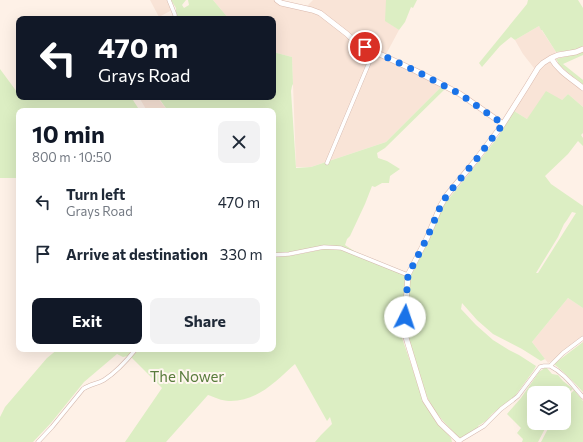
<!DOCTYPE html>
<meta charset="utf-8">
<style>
:root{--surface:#fff;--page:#f2f2f3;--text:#1f2937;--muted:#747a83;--accent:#111827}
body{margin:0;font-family:Commissioner,sans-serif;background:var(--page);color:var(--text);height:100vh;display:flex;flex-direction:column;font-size:15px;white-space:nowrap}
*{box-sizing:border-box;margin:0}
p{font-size:13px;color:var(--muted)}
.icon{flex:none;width:22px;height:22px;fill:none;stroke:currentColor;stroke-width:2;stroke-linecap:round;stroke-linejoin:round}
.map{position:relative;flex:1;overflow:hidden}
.panel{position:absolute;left:16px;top:108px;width:260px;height:244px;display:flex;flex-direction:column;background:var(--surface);border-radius:8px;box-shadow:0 4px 16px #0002}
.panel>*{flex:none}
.hud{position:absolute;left:16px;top:16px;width:260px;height:84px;border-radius:8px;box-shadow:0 4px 16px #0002;background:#111827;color:#fff;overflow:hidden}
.tools{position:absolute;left:527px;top:386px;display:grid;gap:8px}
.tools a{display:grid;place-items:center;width:44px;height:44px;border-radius:8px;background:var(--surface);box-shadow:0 4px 16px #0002;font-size:20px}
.pin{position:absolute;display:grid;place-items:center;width:34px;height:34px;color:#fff;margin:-17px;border:2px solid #fff;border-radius:50%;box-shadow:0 1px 4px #0007}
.me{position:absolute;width:44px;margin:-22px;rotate:4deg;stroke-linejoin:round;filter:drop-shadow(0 0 3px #0008)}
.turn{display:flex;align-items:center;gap:14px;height:84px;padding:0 16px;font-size:18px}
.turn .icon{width:52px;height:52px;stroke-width:2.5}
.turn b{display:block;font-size:28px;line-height:34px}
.round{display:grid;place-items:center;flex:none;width:42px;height:42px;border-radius:8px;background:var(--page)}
.summary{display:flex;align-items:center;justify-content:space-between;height:68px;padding:0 16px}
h1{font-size:24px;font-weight:700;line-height:30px;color:var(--accent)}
.action{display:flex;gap:8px;margin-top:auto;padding:8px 16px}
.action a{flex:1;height:46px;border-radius:8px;background:var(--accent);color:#fff;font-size:16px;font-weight:700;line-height:46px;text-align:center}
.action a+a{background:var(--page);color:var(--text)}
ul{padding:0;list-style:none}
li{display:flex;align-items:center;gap:12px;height:52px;padding:0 16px}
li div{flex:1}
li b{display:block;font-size:15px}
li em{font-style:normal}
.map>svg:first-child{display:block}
.residential{fill:#f9e4d7}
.green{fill:#dceec3;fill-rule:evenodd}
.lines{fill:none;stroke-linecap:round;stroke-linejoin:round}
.street-casing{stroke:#d4b8ae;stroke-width:4.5}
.secondary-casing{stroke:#dab9ad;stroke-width:6}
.street{stroke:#fff;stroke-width:3.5}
.secondary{stroke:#fff;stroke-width:5}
.route{stroke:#1a73e8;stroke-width:7;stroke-dasharray:0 12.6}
.labels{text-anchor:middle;stroke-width:4;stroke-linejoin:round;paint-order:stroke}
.park-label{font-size:15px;fill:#597c3c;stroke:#fff6ef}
</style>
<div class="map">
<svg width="583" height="442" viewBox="0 0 583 442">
<rect width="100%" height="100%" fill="#fef1e7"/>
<path class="residential" d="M150,0H167L172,10L159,17Z
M213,0H278L304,9L313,0H386V21L399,30L384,58L442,86L386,142L311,167H296L292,57L273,52V19H229Z
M539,26L556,52L547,59L561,74L583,91V107L568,94L562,100L527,119L514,111L538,70L534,68L523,54L515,40Z
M139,97H157L168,111H147Z
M568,298L583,308V336L572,344L552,361L548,363L532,342Z"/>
<path class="green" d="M171,0H186L182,5L184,8L189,5L188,0H213L229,19H176V8Z
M386,0H417L413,8L411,7L405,22L399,30L385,21Z
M528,0H578L583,8V46L574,50L556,52L542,30H544H541L539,26L515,40L511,37L500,46L482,67L479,63L527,4Z
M583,51V55L563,64L583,80V85L558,64V62L556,59L577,54Z
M273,52L292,57L293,84L292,86L291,91L296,168L311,167L386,142L442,86L445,89L385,148L377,153L378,158L387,161L400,169L390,176L389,183H382L375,187L372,186L365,204L350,236L347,239L345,245L360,255L343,247L325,245L289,253H273V171L274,172L275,170H273V111H168L158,97H273Z
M0,69L17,92L19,89V97H131L140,111H19V178H0Z
M546,91L562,100L568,94L583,107V133L581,135L583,138V146L578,141L568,154L545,176L551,184L583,206V308L568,298L532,342L545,359L541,361L522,349L493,334L477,320L462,303L461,309L476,325L493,340L509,350L519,355L536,366L534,370L515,396L492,414L486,421L478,426L479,428L470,434L468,433L462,438L458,437L444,422L434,410L426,395L406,330L409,277L444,204L451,196L455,191L468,175L498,137L514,111L527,119ZM572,212L576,213L538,273H536L558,237L564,224L567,220Z
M325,249L341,250L406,275L400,332L424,402L429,410L451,438L452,442H315L321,435L332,424L330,417L327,421L295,364C276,381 257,402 229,401C222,401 214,397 208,395L166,442H125L162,388L131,357L138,349H273V257L289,256Z
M583,342V392C574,382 565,373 554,364Z
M58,349H134L128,356L123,357L117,354L84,382L51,423L33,442H0V417L5,407L47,358Z
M546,367L552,374L558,375L563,381L573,389L564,397V393H534V423H548L538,442H522L523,439L517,433L521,428L507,414L521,398L539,372Z
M574,390L583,401V442H541L551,423H564V401Z"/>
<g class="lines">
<defs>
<path id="street" d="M169,0L175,15V19
M327,163L374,51
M273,255L289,254L324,247L341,248L408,275
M550,366C564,373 573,386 583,397
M459,441L484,426L501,409L513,400L518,396L540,367L544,366H550L563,353L583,338
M38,442L52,427L83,389C90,384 97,384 104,380C115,373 128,359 136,349"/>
<path id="secondary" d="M277,0L281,3L312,10L320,13L347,34L356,43L416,71L460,94L503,124
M551,58C558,71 572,79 583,88
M459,442V441L440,423L425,400L404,331L408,275L427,238L441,205L447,195L475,161L503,124L527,86L538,68L543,63L551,58L558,55L576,52L583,49"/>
</defs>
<use href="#street" class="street-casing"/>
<use href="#secondary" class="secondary-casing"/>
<use href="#street" class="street"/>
<use href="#secondary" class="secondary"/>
</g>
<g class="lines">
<path class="route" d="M365,47L416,71L460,94L503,124L475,161L447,195L441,205L427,238L408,275L405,317"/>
</g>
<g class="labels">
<g class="park-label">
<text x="187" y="382">The Nower</text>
</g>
</g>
</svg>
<div class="tools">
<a><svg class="icon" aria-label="layers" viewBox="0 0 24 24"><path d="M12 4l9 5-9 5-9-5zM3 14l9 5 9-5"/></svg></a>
</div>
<div class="pin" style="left:365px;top:47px;background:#d93025"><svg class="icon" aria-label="arrive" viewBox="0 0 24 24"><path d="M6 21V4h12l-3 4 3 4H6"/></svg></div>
<svg class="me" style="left:405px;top:317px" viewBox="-20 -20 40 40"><circle r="19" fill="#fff"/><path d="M0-13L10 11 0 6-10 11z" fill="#1a73e8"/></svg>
<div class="hud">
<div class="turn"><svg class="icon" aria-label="left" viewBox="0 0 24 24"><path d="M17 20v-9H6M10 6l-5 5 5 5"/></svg><div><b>470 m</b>Grays Road</div></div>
</div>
<section class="panel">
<div class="summary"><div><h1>10 min</h1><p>800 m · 10:50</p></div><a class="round"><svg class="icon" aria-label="close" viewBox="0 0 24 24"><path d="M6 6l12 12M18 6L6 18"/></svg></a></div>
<ul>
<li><svg class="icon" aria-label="left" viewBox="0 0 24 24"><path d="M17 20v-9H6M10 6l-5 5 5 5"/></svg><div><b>Turn left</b><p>Grays Road</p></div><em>470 m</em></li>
<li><svg class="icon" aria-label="arrive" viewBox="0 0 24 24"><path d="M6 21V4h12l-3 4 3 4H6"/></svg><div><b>Arrive at destination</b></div><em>330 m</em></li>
</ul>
<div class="action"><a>Exit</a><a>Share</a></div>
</section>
</div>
